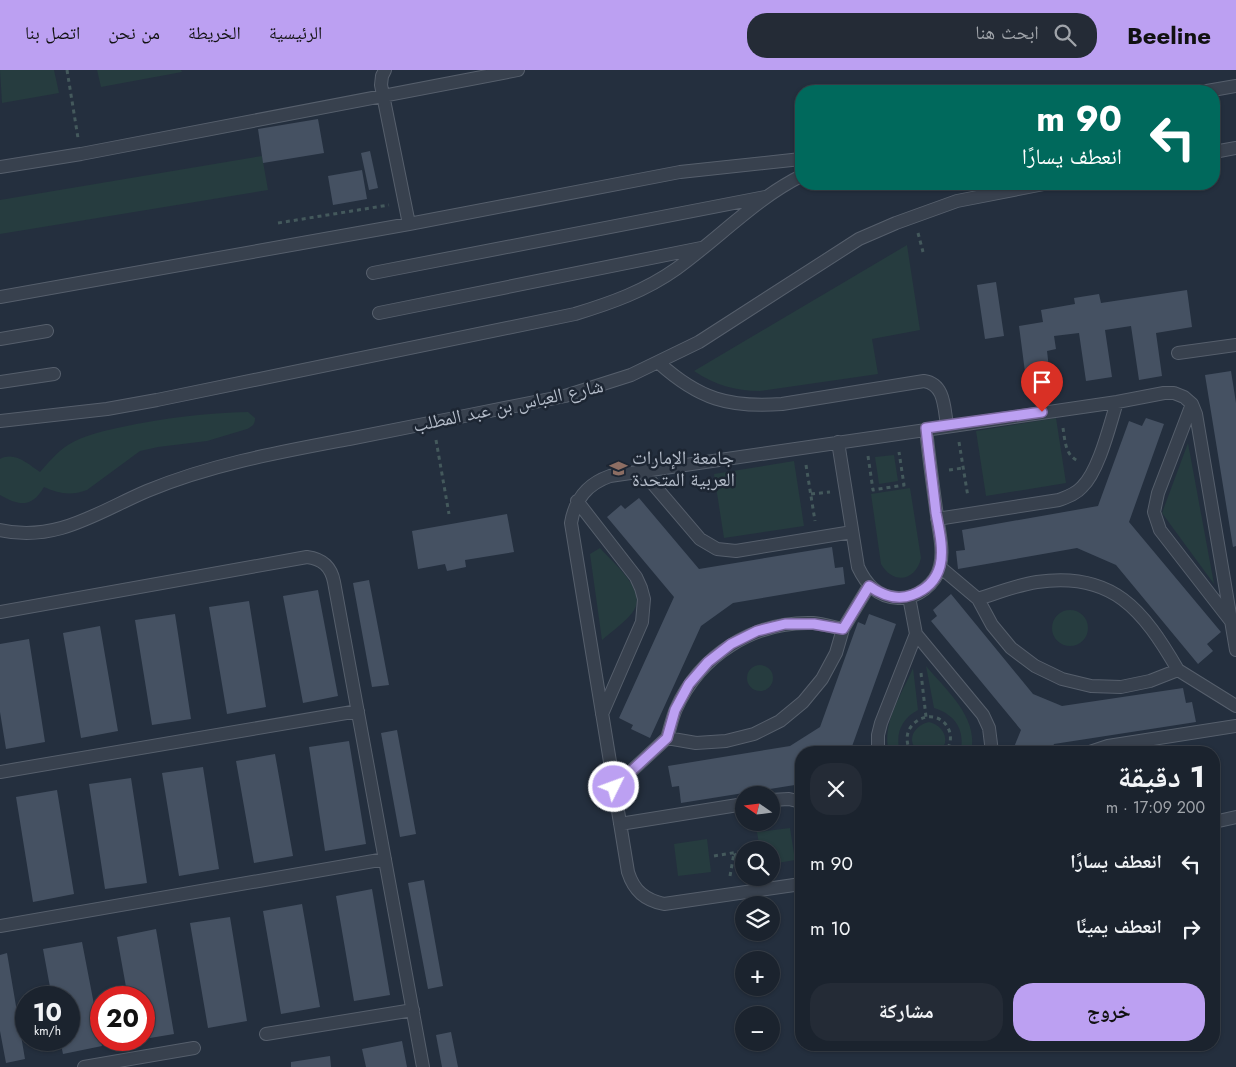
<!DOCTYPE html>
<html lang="ar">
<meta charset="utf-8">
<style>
:root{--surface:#1b232e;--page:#242b36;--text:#f1f3f6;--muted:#a0a4aa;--line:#39404a;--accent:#bca0f2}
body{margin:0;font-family:Jost,"Noto Naskh Arabic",sans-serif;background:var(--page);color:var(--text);direction:rtl;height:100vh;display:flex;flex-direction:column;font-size:19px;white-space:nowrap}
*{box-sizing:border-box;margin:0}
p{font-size:16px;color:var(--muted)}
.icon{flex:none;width:28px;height:28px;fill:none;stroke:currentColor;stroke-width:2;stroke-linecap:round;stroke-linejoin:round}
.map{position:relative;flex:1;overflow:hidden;direction:ltr}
.drawer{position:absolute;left:795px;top:676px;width:425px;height:305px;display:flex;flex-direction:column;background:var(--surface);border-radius:20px;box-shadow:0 1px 4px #0004,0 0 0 1px var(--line);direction:rtl}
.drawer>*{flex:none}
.guide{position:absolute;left:795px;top:15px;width:425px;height:105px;border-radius:20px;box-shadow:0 1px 4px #0004,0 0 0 1px var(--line);direction:rtl;background:#00695c;color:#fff;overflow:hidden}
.needle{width:32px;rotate:284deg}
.tools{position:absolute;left:735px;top:716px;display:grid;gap:10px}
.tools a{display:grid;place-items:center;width:45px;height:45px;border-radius:50%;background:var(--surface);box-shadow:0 1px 4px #0004,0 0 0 1px var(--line);font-size:25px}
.speed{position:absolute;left:15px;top:916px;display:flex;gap:10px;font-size:25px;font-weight:700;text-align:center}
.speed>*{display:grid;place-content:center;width:65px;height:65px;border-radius:50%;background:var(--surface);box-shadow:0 1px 4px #0004,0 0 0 1px var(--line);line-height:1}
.speed small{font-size:12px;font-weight:400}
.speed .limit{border:8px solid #d22;background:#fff;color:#111}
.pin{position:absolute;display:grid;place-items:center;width:42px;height:42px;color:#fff;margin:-51px -21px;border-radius:50% 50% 50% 0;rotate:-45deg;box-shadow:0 0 5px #0007}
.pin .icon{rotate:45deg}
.me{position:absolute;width:55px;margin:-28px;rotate:48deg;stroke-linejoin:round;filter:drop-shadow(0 0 4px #0008)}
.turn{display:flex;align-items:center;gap:18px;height:105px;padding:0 15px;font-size:22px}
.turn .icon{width:65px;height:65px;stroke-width:2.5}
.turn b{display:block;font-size:35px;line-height:42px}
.round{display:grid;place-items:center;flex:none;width:52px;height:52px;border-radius:20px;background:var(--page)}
.overview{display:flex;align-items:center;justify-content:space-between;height:85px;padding:0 15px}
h1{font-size:30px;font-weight:700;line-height:38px}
.button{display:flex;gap:10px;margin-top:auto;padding:10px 15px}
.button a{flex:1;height:58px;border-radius:20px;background:var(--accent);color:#111;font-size:20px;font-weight:700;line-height:58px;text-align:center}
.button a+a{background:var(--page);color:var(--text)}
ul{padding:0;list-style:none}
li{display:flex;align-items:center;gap:15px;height:65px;padding:0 15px}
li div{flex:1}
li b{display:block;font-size:19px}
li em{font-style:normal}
header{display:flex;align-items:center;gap:30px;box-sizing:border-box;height:70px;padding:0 25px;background:var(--accent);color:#111}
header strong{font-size:24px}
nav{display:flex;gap:28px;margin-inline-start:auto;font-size:18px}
.search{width:350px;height:45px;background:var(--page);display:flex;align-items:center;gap:12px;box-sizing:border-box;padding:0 18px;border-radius:20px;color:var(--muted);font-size:19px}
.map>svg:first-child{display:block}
.green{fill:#263c3f}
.building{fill:#455162}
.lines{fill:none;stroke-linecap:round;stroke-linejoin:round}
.lane-casing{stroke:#565f6c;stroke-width:14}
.path{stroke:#44595c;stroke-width:3;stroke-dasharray:4 4;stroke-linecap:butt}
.lane{stroke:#38414e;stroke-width:12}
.route-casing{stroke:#7a689d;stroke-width:12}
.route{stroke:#bca0f2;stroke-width:9}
.labels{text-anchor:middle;stroke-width:5;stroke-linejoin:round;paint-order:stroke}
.street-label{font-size:19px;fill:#b4bcc9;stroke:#1d2633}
.poi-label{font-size:19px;fill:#b4bcc9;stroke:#1d2633;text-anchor:start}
</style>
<header>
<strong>Beeline</strong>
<div class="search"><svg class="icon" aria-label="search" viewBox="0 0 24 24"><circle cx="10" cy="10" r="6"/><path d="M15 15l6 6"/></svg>ابحث هنا</div>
<nav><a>الرئيسية</a><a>الخريطة</a><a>من نحن</a><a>اتصل بنا</a></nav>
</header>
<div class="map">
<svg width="1236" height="997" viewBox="0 0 1236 997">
<rect width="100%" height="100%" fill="#242f3e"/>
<path class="green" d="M0,0H54L59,23L2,33Z
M97,0H181L182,2L101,17Z
M262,86L268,120L0,164V130Z
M907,175L920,260L872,269L878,304L760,321C735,321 715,315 694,301Z
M248,342L255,348C255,354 253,356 247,359L207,371L158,377L140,381L87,420C71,426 59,424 44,417C32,438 19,436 0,425V389C15,381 28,394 40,402C49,392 57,382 68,375C84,365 104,361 122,357C164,348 206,343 248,342Z
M1056,348L1066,413L986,426L976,361Z
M1188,373L1214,514L1162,443Z
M894,385L898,411L879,414L875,387Z
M794,391L804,456L724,468L714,404Z
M910,418L921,488C916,511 893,515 881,494L871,424Z
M600,478C613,493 650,522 632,543C624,553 612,561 602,570L590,484Z
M1052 558a18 18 0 1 1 36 0a18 18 0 1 1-36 0Z
M747 608a13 13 0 1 1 26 0a13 13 0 1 1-26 0Z
M926,596C947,621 979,648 971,682H960C966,661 955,644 934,638Z
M913,598L918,640C901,649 895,664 900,682H889C881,654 902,624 913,598Z
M929,652C943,655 952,671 939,682H919C905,671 914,655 929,652Z
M790,758L795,790L771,794V780H760L757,762Z
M707,769L711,802L678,806L674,774Z"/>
<path class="building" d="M318,49L324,83L263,93L258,59Z
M370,81L378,118L369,120L361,83Z
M362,100L367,129L333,135L328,106Z
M996,212L1004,266L985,269L977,215Z
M1187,220L1192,257L1156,263L1162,306L1139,310L1131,256L1105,260L1112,307L1086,311L1079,263L1054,266L1056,279L1047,281L1049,298L1025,302L1019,256L1043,252L1041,240L1075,234L1074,228L1099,224L1101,233Z
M1231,301L1236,333V476L1233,477L1205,305Z
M1146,348L1164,354L1129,452L1221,562L1207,574L1213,581L1198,594L1116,495L1077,478L958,499L956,481L965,480L962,460L1098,436L1129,351L1142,356Z
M639,428L699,499L832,477L835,498L843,497L845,514L733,533L701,556L650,668L631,659L633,655L619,648L674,527L607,447L621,435L625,439Z
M507,444L514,482L465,490L466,497L447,501L445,494L418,499L412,461Z
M369,510L389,615L372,617L353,513Z
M318,520L338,626L303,633L283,526Z
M951,524L1033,624L1062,636L1183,618L1186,633L1192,632L1196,652L1054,674L1050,682H1012L1021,660L931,551L937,546L933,540Z
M249,531L266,637L227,644L209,537Z
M175,544L191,649L152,655L135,550Z
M869,544L896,554L850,682H801V714L681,733L679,716L672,717L668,696L790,676L820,657L858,552L865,555Z
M100,556L118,661L81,668L63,563Z
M29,569L45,672L6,679L0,642V574Z
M397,660L416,764L400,767L381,663Z
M349,671L366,774L325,781L309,677Z
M275,684L293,786L254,793L236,691Z
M203,697L219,799L179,806L162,703Z
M131,708L147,813L105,819L89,714Z
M57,720L74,824L33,832L16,727Z
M424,810L443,916L428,919L408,813Z
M372,819L390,925L354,931L336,826Z
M302,834L320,937L281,944L263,841Z
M230,847L247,951L208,958L190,853Z
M156,859L174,964L144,969V928H128L117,867Z
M82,872L102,976L63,984L60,970H69V928H52L43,879Z
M7,883L25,989L6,993L0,961V885Z
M451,962L458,997H442L436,965Z
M402,971L407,997H366L362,979Z
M330,986L331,997H291V992Z"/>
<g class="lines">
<defs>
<path id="lane" d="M385,0L382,6L381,15L409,154
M1207,21L1236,16
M1214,82L1236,78
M0,97L81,84L518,0
M373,203L765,127
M0,227L409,154L680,102L801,89
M379,243L701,178
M0,269L47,261
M1178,283L1236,275
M659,293C699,329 729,338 782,334L924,311C945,314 944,338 947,355
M0,312L54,304
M1192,334L1158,423L1154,442L1160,460L1230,550
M0,351L107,339L157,330L575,244C611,233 645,221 676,199C718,169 755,129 801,106
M838,372L858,497C866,514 877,527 898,528C917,529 936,514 940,496C944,480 939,462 937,446C933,417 929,388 926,359
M642,401L700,469L717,479L736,481L852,462
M577,431L636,507L641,518L644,529L642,552L602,644
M937,449L1059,430C1067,427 1076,424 1082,417C1099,401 1110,354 1117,332
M0,460C56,473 98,442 147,421C212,394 280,382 349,369C421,355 493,340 565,326L631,305L699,272L859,169L896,153L957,131L1044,114
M940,497L978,529L992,555L1011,578L1035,596L1062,609L1091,616L1121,617L1150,611L1178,600C1143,540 1113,501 1037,512C1017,515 997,523 978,529
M909,527L916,564
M0,542L307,487C322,489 331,496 334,512L423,997
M843,559C833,557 823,554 813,553C754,551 700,585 676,639C672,648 670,659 667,668L696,673L726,671L754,664L780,651L803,632L822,609L836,583L843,559L869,516
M1178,600L1236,636
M878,682V665L881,653L916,564L983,645L989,658L992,682
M1090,682L1108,676L1236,656
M0,702L358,641
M614,717L667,668
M771,730L789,729L801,732
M1214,752L1236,747
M620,754L744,734
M801,814L664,834C645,830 634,821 628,802L571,453C575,429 587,414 610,406L1117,332L1164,323H1174L1184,327L1192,334L1196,344L1236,580
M0,856L385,789
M266,964L413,940
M84,997L194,978"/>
</defs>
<use href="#lane" class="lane-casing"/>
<path class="path" d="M67,0L78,68
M278,153L389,135
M918,163L923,182
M1063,358C1065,370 1065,385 1078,391
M436,370L449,444
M959,372L968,427
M868,386L873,420L904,415L899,382
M806,395L815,451
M949,400L963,398
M811,424L830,422
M921,603L926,647
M911,682C894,653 937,632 949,660C952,668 950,675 946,682
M752,780L758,779
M714,786L744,781
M730,806L734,783L744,798"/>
<use href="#lane" class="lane"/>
</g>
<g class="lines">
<defs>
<path id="route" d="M614,717L667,668L675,640L689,614L708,592L731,574L757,561L785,554H814L843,559L869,516C882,525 896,531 912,525C926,520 936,511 940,496C944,480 939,459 936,443C933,415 929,387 926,358L1042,342"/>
</defs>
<use href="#route" class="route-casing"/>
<use href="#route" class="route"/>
</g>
<defs>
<symbol id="university-bare" viewBox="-9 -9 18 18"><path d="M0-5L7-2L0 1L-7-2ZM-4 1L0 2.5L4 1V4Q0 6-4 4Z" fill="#8d6e63" stroke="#1d2633" stroke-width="2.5" paint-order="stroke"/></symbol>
</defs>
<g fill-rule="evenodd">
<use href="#university-bare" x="606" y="386" width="25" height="25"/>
</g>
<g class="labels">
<g class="street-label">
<text transform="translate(508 335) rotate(-12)" y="7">شارع العباس بن عبد المطلب</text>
</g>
<g class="poi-label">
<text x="632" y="394">جامعة الإمارات<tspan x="632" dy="22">العربية المتحدة</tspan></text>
</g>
</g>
</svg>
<div class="tools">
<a><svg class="needle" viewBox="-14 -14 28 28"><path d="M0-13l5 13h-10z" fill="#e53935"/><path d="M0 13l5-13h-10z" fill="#a0a4aa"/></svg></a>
<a><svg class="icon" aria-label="search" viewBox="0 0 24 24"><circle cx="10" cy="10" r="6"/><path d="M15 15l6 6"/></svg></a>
<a><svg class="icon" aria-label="layers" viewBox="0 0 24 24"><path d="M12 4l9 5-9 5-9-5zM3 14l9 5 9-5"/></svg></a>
<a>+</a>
<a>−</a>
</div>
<div class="speed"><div>10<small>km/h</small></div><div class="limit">20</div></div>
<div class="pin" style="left:1042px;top:342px;background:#d93025"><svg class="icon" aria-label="arrive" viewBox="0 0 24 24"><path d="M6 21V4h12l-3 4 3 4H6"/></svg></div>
<svg class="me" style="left:614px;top:717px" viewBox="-20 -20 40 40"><circle r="17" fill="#bca0f2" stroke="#fff" stroke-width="3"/><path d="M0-11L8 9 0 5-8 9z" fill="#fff"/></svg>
<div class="guide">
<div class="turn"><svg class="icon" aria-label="left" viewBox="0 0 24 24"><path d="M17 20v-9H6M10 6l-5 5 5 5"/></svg><div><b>90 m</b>انعطف يسارًا</div></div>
</div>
<section class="drawer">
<div class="overview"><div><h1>1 دقيقة</h1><p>200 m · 17:09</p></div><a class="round"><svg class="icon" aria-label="close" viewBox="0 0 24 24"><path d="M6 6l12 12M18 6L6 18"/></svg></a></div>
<ul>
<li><svg class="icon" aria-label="left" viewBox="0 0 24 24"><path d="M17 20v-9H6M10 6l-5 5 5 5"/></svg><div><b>انعطف يسارًا</b></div><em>90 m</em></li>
<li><svg class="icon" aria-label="right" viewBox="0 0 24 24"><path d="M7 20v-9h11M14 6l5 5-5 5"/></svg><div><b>انعطف يمينًا</b></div><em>10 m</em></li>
</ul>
<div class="button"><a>خروج</a><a>مشاركة</a></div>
</section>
</div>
